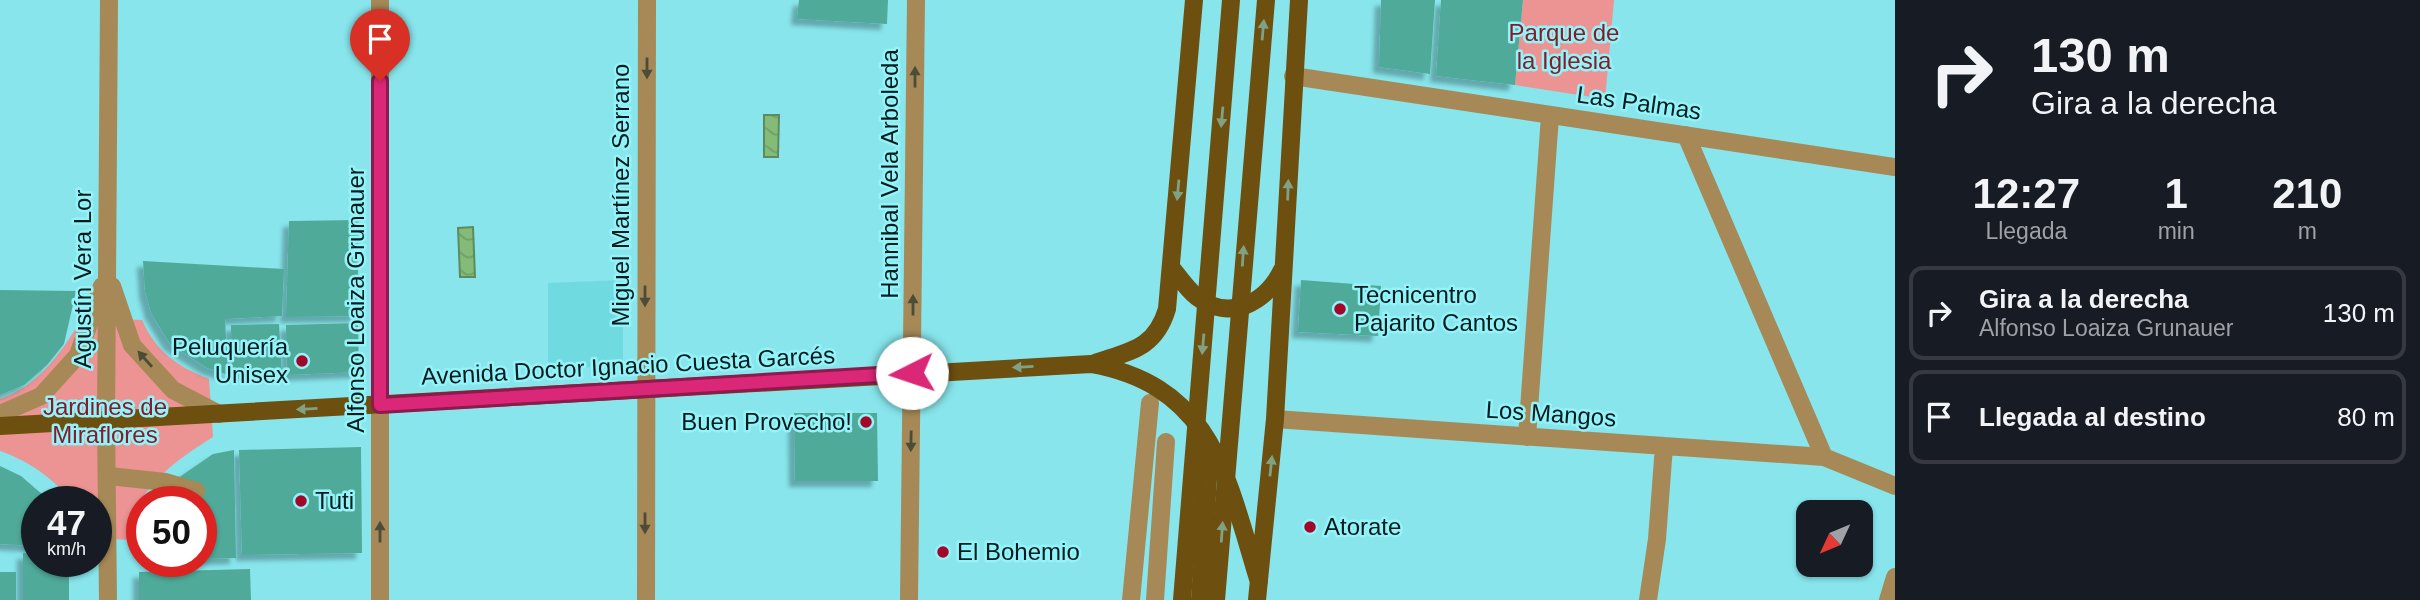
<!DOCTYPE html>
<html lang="es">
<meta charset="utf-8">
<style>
:root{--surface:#171b24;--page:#20242c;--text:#f1f3f6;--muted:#9ea1a6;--line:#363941}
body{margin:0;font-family:Helvetica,sans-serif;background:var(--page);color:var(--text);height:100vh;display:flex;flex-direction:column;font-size:26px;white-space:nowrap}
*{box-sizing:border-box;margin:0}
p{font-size:23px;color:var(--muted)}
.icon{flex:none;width:38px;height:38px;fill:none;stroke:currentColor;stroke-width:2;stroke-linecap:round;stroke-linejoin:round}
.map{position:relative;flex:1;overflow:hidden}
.sheet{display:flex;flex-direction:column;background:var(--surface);width:525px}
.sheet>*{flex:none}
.guide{background:#171b24;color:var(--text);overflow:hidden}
.needle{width:46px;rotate:226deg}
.fabs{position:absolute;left:1796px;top:500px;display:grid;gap:14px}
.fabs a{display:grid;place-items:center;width:77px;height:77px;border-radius:14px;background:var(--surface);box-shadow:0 2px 5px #0004;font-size:35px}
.speed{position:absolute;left:21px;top:486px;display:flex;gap:14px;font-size:35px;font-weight:700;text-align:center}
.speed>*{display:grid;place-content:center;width:91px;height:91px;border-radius:50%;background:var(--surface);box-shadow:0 2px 5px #0004;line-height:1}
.speed small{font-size:18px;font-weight:400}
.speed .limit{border:10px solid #d22;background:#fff;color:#111}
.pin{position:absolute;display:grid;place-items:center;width:60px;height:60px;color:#fff;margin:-72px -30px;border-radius:50% 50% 50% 0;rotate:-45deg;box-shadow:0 0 7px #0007}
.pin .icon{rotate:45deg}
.me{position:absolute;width:77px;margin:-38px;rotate:266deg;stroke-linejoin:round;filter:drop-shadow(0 0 5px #0008)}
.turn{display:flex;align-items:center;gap:24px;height:147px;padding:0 21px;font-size:32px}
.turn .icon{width:91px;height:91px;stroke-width:2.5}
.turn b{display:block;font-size:49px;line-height:60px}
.eta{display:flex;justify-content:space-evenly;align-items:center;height:119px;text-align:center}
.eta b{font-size:42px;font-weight:800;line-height:49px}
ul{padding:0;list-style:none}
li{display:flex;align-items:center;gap:21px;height:94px;margin:0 14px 10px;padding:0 7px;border:4px solid var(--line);border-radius:14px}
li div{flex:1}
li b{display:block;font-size:26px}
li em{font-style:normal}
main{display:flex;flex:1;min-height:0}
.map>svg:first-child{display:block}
.built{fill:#6fdbe1}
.park{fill:#ec9393}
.water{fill:url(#water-waves);stroke:#5d8b5e;stroke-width:2}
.building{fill:#50aa9a;filter:url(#shadow)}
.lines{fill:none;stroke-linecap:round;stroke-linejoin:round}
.minor{stroke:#a68957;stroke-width:18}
.major{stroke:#6d4f0f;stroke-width:18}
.major-bridge{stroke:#6d4f0f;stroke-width:18}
.oneway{fill:#80a184}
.oneway2{fill:#4b4d38}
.route-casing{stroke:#8e194d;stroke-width:18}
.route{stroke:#db2777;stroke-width:12}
.poi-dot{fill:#a40629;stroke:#94f3f8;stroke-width:2.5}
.labels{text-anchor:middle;stroke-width:5;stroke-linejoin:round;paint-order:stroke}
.park-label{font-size:24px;fill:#851d29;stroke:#94f3f8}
.street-label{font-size:24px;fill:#001c1e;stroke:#94f3f8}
.poi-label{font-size:24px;fill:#001c1e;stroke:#94f3f8;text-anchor:start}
</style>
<main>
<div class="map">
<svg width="1895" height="600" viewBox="0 0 1895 600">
<defs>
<pattern id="water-waves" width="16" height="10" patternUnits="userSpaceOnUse" patternTransform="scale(1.75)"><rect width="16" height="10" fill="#85bb79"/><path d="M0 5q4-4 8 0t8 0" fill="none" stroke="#71a068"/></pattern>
<filter id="shadow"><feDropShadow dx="-6" dy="6" stdDeviation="2" flood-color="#0004"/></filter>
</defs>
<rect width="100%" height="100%" fill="#87e5eb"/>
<path class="built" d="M623,280V365L548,370V283Z"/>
<path class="park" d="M1523,0H1614L1605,99L1515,85Z
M82,318L142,320C157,353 177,366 209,379L213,437C178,459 128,492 131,540L96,538V502H73C51,477 31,462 0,451V399C39,386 62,352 82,318Z"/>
<path class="water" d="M764,115H779L778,157H764Z
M473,227L475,277H460L458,228Z"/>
<path class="building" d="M799,0H888L887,24L797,19Z
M1381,0H1435L1430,74L1379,67Z
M1441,0H1523L1515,85L1436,76Z
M359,220L357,316L286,317L289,221Z
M143,261L284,269L282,316L225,319L228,375L207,368L170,344L151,313L145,291Z
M1301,280L1381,286L1378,336L1298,332Z
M0,290L76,291L64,344L47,365L24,385L0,395Z
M358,323L359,372L287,375L286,325Z
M279,324L282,375H232L231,325Z
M794,413H877L878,481H795Z
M361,447L362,553L242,555L239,450Z
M234,450L236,558L201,559V502H157L181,476L213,454Z
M0,466L21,476L51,502H37V546L0,544Z
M23,553L37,554V562H69V600H23Z
M250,569L251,600H139V572Z
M0,572H16V600H0Z"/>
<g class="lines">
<path class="minor" d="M380,0V600
M1293,76L1895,167
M1686,135L1824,457L1895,486
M112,286L132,345L173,390L219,414
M0,414L41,396L78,355L102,286
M1275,419L1824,457
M1527,437L1550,116
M109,476L165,482L196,491
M108,600L106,421L109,0
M646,600L647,0
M909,600L916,0
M1131,600L1150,403
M1155,600L1166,442
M1648,600L1657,539L1664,446
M1888,600L1895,577"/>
<path class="major" d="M1171,267C1179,277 1187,289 1197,297C1229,322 1266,303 1282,270
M1095,363C1130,351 1155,349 1167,309L1194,0
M0,426L1091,364C1214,386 1227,479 1259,582
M1200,600L1208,479L1204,440
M1257,600L1275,419L1299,0"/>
<path class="major-bridge" d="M1182,600L1231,0
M1216,600L1266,0"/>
</g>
<defs><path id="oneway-solid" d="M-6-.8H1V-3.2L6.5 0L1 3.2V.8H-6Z" transform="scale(1.75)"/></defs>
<g class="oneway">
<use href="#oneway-solid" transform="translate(1263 30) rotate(-85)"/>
<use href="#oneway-solid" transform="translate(1222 117) rotate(95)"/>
<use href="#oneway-solid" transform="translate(1178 190) rotate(95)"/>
<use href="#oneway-solid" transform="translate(1288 190) rotate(-88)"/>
<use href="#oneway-solid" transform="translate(1243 256) rotate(-86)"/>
<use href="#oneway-solid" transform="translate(1203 344) rotate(95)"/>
<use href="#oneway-solid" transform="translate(1023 367) rotate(177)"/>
<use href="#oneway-solid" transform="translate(307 409) rotate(177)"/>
<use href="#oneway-solid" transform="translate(1271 466) rotate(-84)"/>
<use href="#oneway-solid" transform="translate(1222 532) rotate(-86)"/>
</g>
<g class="oneway2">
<use href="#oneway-solid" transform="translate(647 68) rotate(90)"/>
<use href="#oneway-solid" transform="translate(915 77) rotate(-90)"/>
<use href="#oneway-solid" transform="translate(645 296) rotate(90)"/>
<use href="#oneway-solid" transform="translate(913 305) rotate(-90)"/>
<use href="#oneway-solid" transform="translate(145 359) rotate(-132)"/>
<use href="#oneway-solid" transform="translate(911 441) rotate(91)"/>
<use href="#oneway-solid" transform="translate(645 523) rotate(90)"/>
<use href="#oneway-solid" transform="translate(380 532) rotate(-90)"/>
</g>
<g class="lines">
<defs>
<path id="route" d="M380,81V405L912,373"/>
</defs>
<use href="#route" class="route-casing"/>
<use href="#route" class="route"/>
</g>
<g class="poi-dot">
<circle cx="1340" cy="309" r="7"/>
<circle cx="302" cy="361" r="7"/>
<circle cx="866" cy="422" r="7"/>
<circle cx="301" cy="501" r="7"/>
<circle cx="1310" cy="527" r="7"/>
<circle cx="943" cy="552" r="7"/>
</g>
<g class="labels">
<g class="park-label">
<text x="1564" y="41">Parque de<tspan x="1564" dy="28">la Iglesia</tspan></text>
<text x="105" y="415">Jardines de<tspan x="105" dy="28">Miraflores</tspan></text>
</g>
<g class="street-label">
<text transform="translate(1639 103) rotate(8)" y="8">Las Palmas</text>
<text transform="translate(890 174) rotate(-90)" y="8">Hannibal Vela Arboleda</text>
<text transform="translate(621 195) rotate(-90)" y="8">Miguel Martínez Serrano</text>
<text transform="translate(83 279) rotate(-90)" y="8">Agustín Vera Lor</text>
<text transform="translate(356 300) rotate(-90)" y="8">Alfonso Loaiza Grunauer</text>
<text transform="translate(628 366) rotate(-3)" y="8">Avenida Doctor Ignacio Cuesta Garcés</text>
<text transform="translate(1551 414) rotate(4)" y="8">Los Mangos</text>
</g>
<g class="poi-label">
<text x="1354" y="303">Tecnicentro<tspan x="1354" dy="28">Pajarito Cantos</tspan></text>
<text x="288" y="355" text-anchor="end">Peluquería<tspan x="288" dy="28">Unisex</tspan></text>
<text x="852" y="430" text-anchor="end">Buen Provecho!</text>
<text x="315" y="509">Tuti</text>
<text x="1324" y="535">Atorate</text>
<text x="957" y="560">El Bohemio</text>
</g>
</g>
</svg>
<div class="fabs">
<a><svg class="needle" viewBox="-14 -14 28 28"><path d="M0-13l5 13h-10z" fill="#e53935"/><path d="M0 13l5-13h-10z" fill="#9ea1a6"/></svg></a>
</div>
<div class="speed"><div>47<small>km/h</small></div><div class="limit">50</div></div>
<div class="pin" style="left:380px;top:81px;background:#d93025"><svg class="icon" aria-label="arrive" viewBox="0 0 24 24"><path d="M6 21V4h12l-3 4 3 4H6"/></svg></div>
<svg class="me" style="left:912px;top:373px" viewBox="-20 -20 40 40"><circle r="19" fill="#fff"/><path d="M0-13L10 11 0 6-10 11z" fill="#db2777"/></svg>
</div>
<section class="sheet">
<div class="guide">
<div class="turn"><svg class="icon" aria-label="right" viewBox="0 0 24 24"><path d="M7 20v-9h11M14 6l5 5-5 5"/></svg><div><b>130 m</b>Gira a la derecha</div></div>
</div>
<div class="eta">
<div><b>12:27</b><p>Llegada</p></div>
<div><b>1</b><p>min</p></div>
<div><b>210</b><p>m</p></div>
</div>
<ul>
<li><svg class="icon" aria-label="right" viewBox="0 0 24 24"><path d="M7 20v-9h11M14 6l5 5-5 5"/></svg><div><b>Gira a la derecha</b><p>Alfonso Loaiza Grunauer</p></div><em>130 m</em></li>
<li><svg class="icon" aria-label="arrive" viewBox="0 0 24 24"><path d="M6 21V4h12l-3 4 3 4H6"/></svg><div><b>Llegada al destino</b></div><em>80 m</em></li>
</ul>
</section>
</main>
